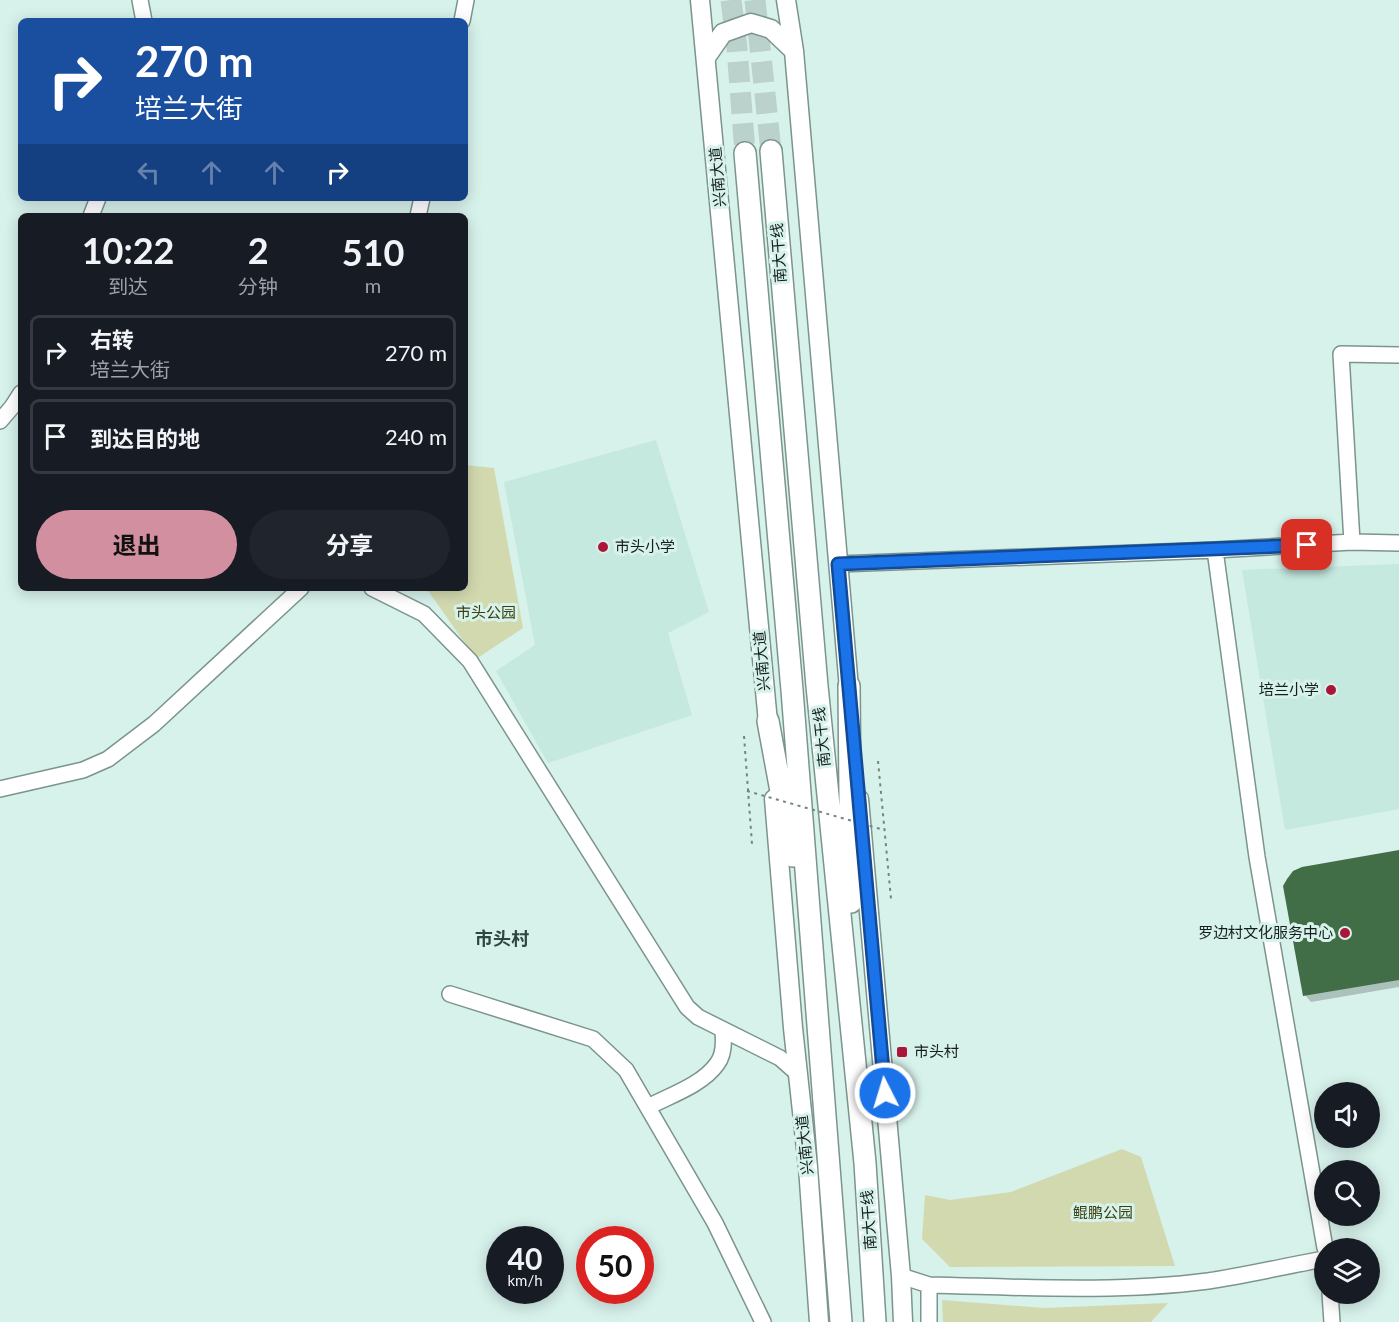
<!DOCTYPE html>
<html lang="zh">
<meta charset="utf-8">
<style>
:root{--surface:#171b24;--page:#20242c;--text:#f1f3f6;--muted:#9ea1a6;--line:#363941;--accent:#d28fa0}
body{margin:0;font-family:Lato,"Noto Sans SC",sans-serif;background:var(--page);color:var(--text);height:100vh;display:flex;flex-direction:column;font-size:22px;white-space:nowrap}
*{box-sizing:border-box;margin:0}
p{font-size:20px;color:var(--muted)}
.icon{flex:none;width:33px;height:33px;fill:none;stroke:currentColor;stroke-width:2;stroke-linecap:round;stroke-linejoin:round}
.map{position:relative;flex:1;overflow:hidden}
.details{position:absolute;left:18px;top:213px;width:450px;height:378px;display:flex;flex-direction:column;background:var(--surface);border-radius:9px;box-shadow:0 3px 15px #0003}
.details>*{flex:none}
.banner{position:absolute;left:18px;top:18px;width:450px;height:183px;border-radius:9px;box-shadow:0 3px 15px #0003;background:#1a4fa0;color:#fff;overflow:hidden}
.tools{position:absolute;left:1314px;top:1082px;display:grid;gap:12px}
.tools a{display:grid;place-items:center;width:66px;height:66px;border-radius:50%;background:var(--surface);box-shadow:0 3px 15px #0003;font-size:30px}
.speed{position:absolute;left:486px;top:1226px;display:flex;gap:12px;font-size:30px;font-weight:700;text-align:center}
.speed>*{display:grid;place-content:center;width:78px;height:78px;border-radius:50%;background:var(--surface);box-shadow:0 3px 15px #0003;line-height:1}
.speed small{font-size:15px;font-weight:400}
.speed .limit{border:9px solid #d22;background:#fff;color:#111}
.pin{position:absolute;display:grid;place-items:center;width:51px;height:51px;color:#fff;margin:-26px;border-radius:12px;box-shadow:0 3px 9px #0006}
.me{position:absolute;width:66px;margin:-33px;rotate:355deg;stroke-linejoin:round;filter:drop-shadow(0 0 4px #0008)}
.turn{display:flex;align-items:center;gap:21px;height:126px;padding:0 18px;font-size:27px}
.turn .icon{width:78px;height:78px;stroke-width:2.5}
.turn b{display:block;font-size:42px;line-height:51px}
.lanes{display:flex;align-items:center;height:57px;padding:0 18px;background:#0003;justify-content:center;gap:30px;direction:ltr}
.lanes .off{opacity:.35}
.eta{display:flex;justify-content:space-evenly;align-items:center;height:102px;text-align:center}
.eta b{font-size:36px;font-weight:700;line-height:42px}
.action{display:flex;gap:12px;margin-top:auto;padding:12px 18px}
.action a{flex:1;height:69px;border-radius:36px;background:var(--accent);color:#111;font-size:24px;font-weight:700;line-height:69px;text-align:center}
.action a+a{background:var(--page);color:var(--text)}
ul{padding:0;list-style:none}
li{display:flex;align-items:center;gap:18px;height:75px;margin:0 12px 9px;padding:0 6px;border:3px solid var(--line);border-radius:9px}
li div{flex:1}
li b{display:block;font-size:22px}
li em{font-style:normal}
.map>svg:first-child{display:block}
.built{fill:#c5e8df}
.green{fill:#d3d9af}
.shadow{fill:#0003}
.building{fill:#426e47}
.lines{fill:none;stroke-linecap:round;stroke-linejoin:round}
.highway-tunnel{stroke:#bad1cc;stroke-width:21;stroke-dasharray:21 10;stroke-linecap:butt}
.minor-casing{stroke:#7c948e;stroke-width:18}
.major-casing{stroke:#7c948e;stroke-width:21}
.highway-casing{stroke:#7c948e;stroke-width:24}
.path{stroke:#738581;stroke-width:2;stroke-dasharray:3 4.5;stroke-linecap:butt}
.minor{stroke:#fff;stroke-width:15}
.major{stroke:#fff;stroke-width:18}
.highway{stroke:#fff;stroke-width:21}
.path-bridge{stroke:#738581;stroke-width:2;stroke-dasharray:3 4.5;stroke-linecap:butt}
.route-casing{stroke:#114b97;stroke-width:15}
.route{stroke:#1a73e8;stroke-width:10}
.poi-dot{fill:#ab1538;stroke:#d7f1eb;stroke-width:2}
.labels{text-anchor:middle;stroke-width:6;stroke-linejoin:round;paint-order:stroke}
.street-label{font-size:15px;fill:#141e1b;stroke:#d7f1eb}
.poi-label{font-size:15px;fill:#141e1b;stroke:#d7f1eb;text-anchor:start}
.park-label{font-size:15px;fill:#3b3f11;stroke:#d7f1eb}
.quarter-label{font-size:18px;font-weight:bold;fill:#304641;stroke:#d7f1eb}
</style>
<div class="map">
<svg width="1399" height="1322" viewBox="0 0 1399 1322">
<rect width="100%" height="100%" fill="#d7f1eb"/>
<path class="built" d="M656,440L709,612L668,633L692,715L548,763L496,671L535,645L504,482Z
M1399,564V809L1285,830L1242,570Z"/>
<path class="green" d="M465,465L494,468L523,628L476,659L429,592L419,588H465Z
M1122,1149L1141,1157L1175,1266L950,1267L922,1239L925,1195L950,1200L1011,1192Z
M942,1300L1044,1308L1168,1303L1151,1322H943Z"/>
<path class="shadow" d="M1399,851V987L1311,1002L1305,995Z"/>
<path class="building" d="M1399,850V980L1303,996L1283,886L1287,879L1293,871L1302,867Z"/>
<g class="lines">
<path class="highway-tunnel" d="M731,0L737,48L745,153
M755,0L771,151"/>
<defs>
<path id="minor" d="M140,0L144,21
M462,21L466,0
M91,216L98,198
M418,216L422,198
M0,421L12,407L21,393
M1352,542L1341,354L1399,355
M1215,550L1257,857L1325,1248
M838,564L1215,550L1352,542L1399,543
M372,588L424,614L470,661L687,1007L698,1017L780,1058L797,1073
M0,789L83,770L108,759L154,724L301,588
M450,994L593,1039L626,1070L715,1223L763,1322
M648,1107C671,1095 702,1085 717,1064C724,1055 724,1042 723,1032
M901,1276L929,1285V1322
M929,1285C1021,1287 1115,1293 1208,1281C1247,1275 1286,1266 1324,1259
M1330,1293L1332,1322"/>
<path id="major" d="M700,0L769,733
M786,0L794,51L850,700
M707,56L723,33L751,23L771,29L794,51
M774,799L793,1028L808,1167L819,1322
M859,799L901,1276L903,1322"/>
<path id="highway" d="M771,151L817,686L865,1163L875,1322
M745,153L792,690L841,1322
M849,686L851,902
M768,721L793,856"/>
</defs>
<use href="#minor" class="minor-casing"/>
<use href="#major" class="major-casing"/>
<use href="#highway" class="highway-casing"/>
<path class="path" d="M744,736L752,844
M878,761L891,899"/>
<use href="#minor" class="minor"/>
<use href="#major" class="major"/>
<use href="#highway" class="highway"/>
<path class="path-bridge" d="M747,791L884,830"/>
</g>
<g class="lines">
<defs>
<path id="route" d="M885,1093L838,564L1307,545"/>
</defs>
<use href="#route" class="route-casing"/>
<use href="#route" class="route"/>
</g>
<g class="poi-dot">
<circle cx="603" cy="547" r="6"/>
<circle cx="1331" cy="690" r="6"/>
<circle cx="1345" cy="933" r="6"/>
<rect x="896" y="1046" width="12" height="12" rx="3"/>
</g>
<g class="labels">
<g class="street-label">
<text transform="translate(718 177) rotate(-95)" y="5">兴南大道</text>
<text transform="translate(779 253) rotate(-94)" y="5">南大干线</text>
<text transform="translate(762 661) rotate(-95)" y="5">兴南大道</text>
<text transform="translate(822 737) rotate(-96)" y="5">南大干线</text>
<text transform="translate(805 1145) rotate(-96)" y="5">兴南大道</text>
<text transform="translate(869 1220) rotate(-94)" y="5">南大干线</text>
</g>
<g class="poi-label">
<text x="615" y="552">市头小学</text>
<text x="1319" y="695" text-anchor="end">培兰小学</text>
<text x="1333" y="938" text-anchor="end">罗边村文化服务中心</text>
<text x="914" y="1057">市头村</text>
</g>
<g class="park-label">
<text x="486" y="618">市头公园</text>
<text x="1103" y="1218">鲲鹏公园</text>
</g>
<g class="quarter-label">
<text x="502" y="945">市头村</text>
</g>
</g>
</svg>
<div class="tools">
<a><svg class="icon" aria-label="sound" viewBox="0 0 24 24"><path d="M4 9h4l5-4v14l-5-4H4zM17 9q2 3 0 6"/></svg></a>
<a><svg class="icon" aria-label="search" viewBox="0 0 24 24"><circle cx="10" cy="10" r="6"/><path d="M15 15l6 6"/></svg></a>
<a><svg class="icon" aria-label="layers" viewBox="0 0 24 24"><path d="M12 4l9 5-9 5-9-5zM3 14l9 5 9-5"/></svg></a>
</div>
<div class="speed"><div>40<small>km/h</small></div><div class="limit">50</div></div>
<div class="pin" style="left:1307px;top:545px;background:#d93025"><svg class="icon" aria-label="arrive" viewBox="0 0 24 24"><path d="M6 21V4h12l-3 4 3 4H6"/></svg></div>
<svg class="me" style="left:885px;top:1093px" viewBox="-20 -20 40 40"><circle r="17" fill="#1a73e8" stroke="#fff" stroke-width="3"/><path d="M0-11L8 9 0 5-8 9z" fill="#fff"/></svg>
<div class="banner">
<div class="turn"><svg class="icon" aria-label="right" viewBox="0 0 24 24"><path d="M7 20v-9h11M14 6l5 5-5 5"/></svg><div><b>270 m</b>培兰大街</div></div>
<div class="lanes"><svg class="icon off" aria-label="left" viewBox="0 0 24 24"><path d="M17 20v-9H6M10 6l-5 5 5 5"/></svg><svg class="icon off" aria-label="ahead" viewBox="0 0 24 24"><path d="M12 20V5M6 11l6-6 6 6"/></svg><svg class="icon off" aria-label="ahead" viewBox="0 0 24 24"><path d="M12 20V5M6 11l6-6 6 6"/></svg><svg class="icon" aria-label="right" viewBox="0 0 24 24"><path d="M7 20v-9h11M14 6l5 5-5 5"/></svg></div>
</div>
<section class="details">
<div class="eta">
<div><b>10:22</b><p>到达</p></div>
<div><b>2</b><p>分钟</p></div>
<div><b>510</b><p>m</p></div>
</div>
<ul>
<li><svg class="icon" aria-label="right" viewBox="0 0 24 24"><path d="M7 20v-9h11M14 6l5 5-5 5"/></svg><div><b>右转</b><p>培兰大街</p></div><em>270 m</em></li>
<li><svg class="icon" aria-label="arrive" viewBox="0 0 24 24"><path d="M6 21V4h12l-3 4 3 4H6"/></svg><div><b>到达目的地</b></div><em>240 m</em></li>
</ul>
<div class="action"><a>退出</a><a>分享</a></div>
</section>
</div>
